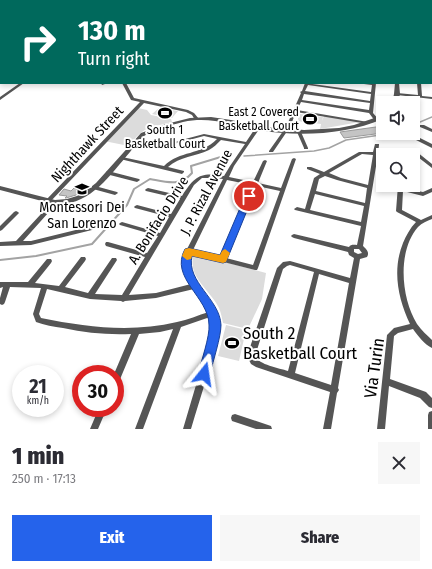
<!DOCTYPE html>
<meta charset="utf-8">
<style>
:root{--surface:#fff;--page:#f7f7f7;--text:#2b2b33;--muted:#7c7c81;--accent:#2563eb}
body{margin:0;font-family:"Fira Sans Condensed",sans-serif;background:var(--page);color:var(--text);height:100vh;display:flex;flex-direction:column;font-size:15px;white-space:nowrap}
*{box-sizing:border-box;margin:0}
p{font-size:13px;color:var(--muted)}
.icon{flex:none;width:22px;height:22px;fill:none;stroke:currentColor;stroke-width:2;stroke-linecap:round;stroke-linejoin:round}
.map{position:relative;height:429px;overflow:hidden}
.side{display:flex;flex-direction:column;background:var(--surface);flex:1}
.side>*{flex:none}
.hud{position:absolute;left:0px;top:0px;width:432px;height:84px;box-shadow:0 2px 6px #0003;background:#00695c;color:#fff;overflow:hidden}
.fabs{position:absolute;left:376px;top:96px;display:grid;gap:8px}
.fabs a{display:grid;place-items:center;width:44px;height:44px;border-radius:0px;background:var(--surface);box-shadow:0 2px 6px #0003;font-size:20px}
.speed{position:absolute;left:12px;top:365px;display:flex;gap:8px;font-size:20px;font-weight:700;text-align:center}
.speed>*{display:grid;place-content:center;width:52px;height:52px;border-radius:50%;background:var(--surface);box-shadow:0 2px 6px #0003;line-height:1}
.speed small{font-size:10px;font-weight:400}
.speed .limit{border:6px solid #d22;background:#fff;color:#111}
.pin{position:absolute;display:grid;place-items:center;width:34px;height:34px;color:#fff;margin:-17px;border:2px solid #fff;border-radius:50%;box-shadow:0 1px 4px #0007}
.me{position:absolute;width:44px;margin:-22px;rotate:15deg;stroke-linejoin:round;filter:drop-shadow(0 0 3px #0008)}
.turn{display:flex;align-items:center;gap:14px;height:84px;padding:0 12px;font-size:18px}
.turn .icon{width:52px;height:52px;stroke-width:2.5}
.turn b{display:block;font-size:28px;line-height:34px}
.round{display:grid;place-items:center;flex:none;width:42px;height:42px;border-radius:0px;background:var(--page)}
.head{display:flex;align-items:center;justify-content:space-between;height:68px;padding:0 12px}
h1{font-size:24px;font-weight:800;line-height:30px}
.primary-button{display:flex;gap:8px;margin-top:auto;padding:8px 12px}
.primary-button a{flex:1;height:46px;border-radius:0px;background:var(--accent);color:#fff;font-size:16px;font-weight:800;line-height:46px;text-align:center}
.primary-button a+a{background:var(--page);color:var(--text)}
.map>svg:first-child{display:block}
.green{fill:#dcdcdc}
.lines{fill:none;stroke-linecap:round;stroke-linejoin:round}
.stream-far1{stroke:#a3a3a3;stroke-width:1.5}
.stream{stroke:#a3a3a3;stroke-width:2}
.river{fill:#a3a3a3;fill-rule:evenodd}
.building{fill:#c4c4c4;stroke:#999}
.primary-casing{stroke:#dbdbdb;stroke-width:2}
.minor{fill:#555;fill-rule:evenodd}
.tertiary{fill:#555;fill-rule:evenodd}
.primary{fill:#000;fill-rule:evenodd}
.route{fill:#2563eb;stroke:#184099}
.slow{fill:#f59e0b}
.labels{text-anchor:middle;stroke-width:4;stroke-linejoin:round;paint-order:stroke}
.far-poi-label{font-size:12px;fill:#000;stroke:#fff;text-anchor:end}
.street-label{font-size:14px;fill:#000;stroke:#fff}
.poi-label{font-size:14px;fill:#000;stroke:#fff}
.near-poi-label{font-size:17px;fill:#000;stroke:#fff;text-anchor:start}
.near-street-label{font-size:17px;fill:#000;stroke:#fff}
</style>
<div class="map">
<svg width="432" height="429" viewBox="0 0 432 429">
<rect width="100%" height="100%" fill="#fff"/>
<path class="green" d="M138,108L147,110L151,115L171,119L172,122C149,128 144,126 129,146L104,141Z
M159,108L178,111L172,118L152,114Z
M300,114L323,117L322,121L324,116L360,122L320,129L321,124L297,121Z
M194,254L266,273L262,299L248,329L223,323C222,318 221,313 219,308C211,291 186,276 194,254Z
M226,325L246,330L239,361L218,356Z"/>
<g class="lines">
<path class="stream-far1" d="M413,125L432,117
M244,156L314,151L329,148L346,140L394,133
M222,157L227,155"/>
<path class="stream" d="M0,260L36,256L92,244L127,205L134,189L150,179C166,182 180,187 192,173L191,166L224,156"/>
<path class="river" d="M92,0H98V1H92Z
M0,7H1V11H0Z"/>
</g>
<path class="building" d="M383,126V133L344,138L340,132Z
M74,188L83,190L76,195L66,198H65L67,196L59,195L64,189L71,191Z"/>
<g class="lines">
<defs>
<path id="primary" d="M1,75V79L0,80V76Z"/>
</defs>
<use href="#primary" class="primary-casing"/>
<path class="minor" d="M395,0H397V1H395Z
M409,0H420L423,1H412Z
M428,0H432V2L427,1Z
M431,9H432V11H431Z
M0,13H1V15H0Z
M431,14H432V16H431Z
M0,17H1V19H0Z
M431,20H432V22H431Z
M0,28H1V30H0Z
M431,34H432V36H431Z
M0,37H1V39H0Z
M431,49H432V51H431Z
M0,50H1V53H0Z
M431,63H432V65H431Z
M20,83H24L0,100V97Z
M101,83H105V84L102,85Z
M122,83H126L134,98L188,110L194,113L199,119V120H195L192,115L186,112L144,103L50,202H46L45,201L46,200L140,102L131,100Z
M305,83L371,92L372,85L364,84L362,83H376L373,113L379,120V121H375L369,113L301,102L297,110L368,122L370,123L368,124L296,112L290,127L273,152H269V151L286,127L301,93L300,92L302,91ZM308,85L371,94L370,101L305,91ZM304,94L370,103L369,110L302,100Z
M417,83H421L422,96L432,97V99L397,95L395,94L397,93L418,95Z
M420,125H424L432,129V132L420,127Z
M256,127H258L260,128L234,166L229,177L253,182L263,161L265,160L267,161L258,183L281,188L292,159L294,158L296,159L258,268L257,270H255L192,254C191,257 191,260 191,263C191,284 213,297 217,317C221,336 212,358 207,376C202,394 196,411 191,429H183L209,341L212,326L210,317L181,327L143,429H135L173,329L160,332L139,334L118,384L115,385V374H114L131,334C108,335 86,333 63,328C54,327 44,325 36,322L33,314L41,288L10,287L5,302L4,304L2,305L0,304V298L3,287L0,288V282H28L47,259H51L52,261L51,263L35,283L59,286L81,257H85L86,259L85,261L65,287L88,293L112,258H116L117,260L95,294L122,295L145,257L106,246L105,244L106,242H108L147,253L158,236L120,225L119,224L120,223L122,222L160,233L169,217L135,208L134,207L135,206L137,205L171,214L180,199L146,191L145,190L146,189L148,188L182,196C195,176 200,172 224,176L230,166L245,144L221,140C217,144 214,147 209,150C195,157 180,156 168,167L184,171V172L182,174L120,159V157H122L164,166C180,150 200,156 217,139L204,136L155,149L132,144V142H134L155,147L204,134L246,142ZM202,178H214L223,179L186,251C184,265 185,272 191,284L156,293L129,295L194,185ZM227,180L252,185L221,257L193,250ZM257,186L280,191L253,265L226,258ZM47,289L90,299L121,301L123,302L125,301L156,298L194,289L207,307L209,312C198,315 188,320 177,322C131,333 86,327 41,318L39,314Z
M297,131H301V132L308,148V149H304V148L297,132Z
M375,144H379V145L378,154L363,246C366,249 370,252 367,257L360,259L338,388L339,390L337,393L331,429H323L330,392L256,367L251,364L247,356L277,268L283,262L290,261L350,278L354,258L349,255L348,252L294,238L292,237L291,236L292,235L294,234L349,247C351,244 354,245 357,245L361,226L295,210L294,209L297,207L305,209L314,178L320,174L307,169V167H311L324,172L359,152H373ZM362,154L373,155L368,185L341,178L329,173ZM325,176L337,180L367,188L365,203L316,191L319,179ZM315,194L364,206L361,222L310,210ZM354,249H359L362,253L358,254L354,252ZM290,265L314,272L288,371C279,368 259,365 255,356L283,269L287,266ZM319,274L349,283L331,385L295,373Z
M403,151L417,152L432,164V168L414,154L403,153Z
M108,171L139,179L140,180L137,182L106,174V172Z
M398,185H404L403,188L423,192L432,188V192L423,196L403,191L402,210L421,220L432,215V219C427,221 422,223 418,227C397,251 401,298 417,324C421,330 427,335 432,340V348C425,345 418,336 413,329L398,333L394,336L390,379L426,392L432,398V408L429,407L420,398L389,386L385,429H377L387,335L394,328L410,324C398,299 392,270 403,243C406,236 410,228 416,222L397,212L396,211Z
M95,186L117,192L118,193L115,195L93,189L92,188Z
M55,200L58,202L57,203L23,241H31L88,227L95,222L97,221L100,223L92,230L31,245L0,246V242L16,241L53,201Z
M16,211L18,212L19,213L2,230L0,231V226L14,212Z
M99,408H107L98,429H90Z
M432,411V429H428V415L429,412Z
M235,414L271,426L272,429H256L232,421L231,418L232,415Z"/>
<path class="tertiary" d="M10,0H26L24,1H8Z
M0,1H1V3H0Z
M431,27H432V29H431Z
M395,83H399L400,94L398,103H392L394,94Z
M383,115V119C345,135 298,137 258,130C232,125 210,116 183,122C172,125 153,130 144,136C138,141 134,147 130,152C110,175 90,206 56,204C50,204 44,201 38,200C25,197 13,193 0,190V186L55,200L67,199L77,196L87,190L96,183L141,133L166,124L190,118L211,117L231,120L258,126L304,130L339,128L354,125Z
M402,133H410L432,144V148Z"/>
<use href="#primary" class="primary"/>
</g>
<path class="route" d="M246,194H252L253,196L226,262L223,263L192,256C186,282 220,299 221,325C221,337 213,361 210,374L208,378L204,380L199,378L198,374C201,362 210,336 209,325C209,297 169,278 185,249L189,248L220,255Z"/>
<path class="slow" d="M189,248L220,255L222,251L225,249L230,253L226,262L223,263L192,256L191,259L187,260L182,256L185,249Z"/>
<defs>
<symbol id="stadium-bare" viewBox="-9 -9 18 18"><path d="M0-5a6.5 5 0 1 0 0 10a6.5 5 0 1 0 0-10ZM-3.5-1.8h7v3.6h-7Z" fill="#000" stroke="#fff" stroke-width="2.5" paint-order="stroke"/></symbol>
<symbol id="school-bare" viewBox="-9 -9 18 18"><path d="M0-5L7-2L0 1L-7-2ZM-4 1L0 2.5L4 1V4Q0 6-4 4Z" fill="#000" stroke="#fff" stroke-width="2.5" paint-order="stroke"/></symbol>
</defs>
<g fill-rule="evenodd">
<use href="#stadium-bare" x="155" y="103" width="20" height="20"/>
<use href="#stadium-bare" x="300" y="109" width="20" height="20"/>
<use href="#school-bare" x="72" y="179" width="20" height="20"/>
<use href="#stadium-bare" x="222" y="333" width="20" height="20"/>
</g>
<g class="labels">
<g class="far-poi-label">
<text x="299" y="116">East 2 Covered<tspan x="299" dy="14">Basketball Court</tspan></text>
<text x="165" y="134" text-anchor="middle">South 1<tspan x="165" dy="14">Basketball Court</tspan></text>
</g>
<g class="street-label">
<text transform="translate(87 144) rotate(-47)" y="5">Nighthawk Street</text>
<text transform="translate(206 192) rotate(-62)" y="5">J. P. Rizal Avenue</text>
<text transform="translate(158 220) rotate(-58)" y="5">A. Bonifacio Drive</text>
</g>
<g class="poi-label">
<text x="82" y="212">Montessori Dei<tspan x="82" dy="16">San Lorenzo</tspan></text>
</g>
<g class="near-poi-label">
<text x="243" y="339">South 2<tspan x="243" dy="20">Basketball Court</tspan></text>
</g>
<g class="near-street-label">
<text transform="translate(374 368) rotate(-82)" y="6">Via Turin</text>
</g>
</g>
</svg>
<div class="fabs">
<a><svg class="icon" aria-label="sound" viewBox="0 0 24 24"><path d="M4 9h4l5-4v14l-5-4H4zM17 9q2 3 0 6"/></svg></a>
<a><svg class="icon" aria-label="search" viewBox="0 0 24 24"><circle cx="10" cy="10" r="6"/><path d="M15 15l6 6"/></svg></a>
</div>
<div class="speed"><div>21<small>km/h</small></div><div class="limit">30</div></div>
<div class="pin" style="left:249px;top:196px;background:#d93025"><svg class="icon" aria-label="arrive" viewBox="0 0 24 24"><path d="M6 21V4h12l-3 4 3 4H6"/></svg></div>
<svg class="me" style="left:204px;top:374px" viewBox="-20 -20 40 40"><path d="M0-17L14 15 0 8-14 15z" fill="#2563eb" stroke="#fff" stroke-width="4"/></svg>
<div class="hud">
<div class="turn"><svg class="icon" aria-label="right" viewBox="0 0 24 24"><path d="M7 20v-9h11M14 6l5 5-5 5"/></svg><div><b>130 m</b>Turn right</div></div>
</div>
</div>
<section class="side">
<div class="head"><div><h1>1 min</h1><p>250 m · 17:13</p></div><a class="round"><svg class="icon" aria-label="close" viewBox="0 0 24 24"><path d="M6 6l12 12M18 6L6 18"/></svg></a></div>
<div class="primary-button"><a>Exit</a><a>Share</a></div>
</section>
